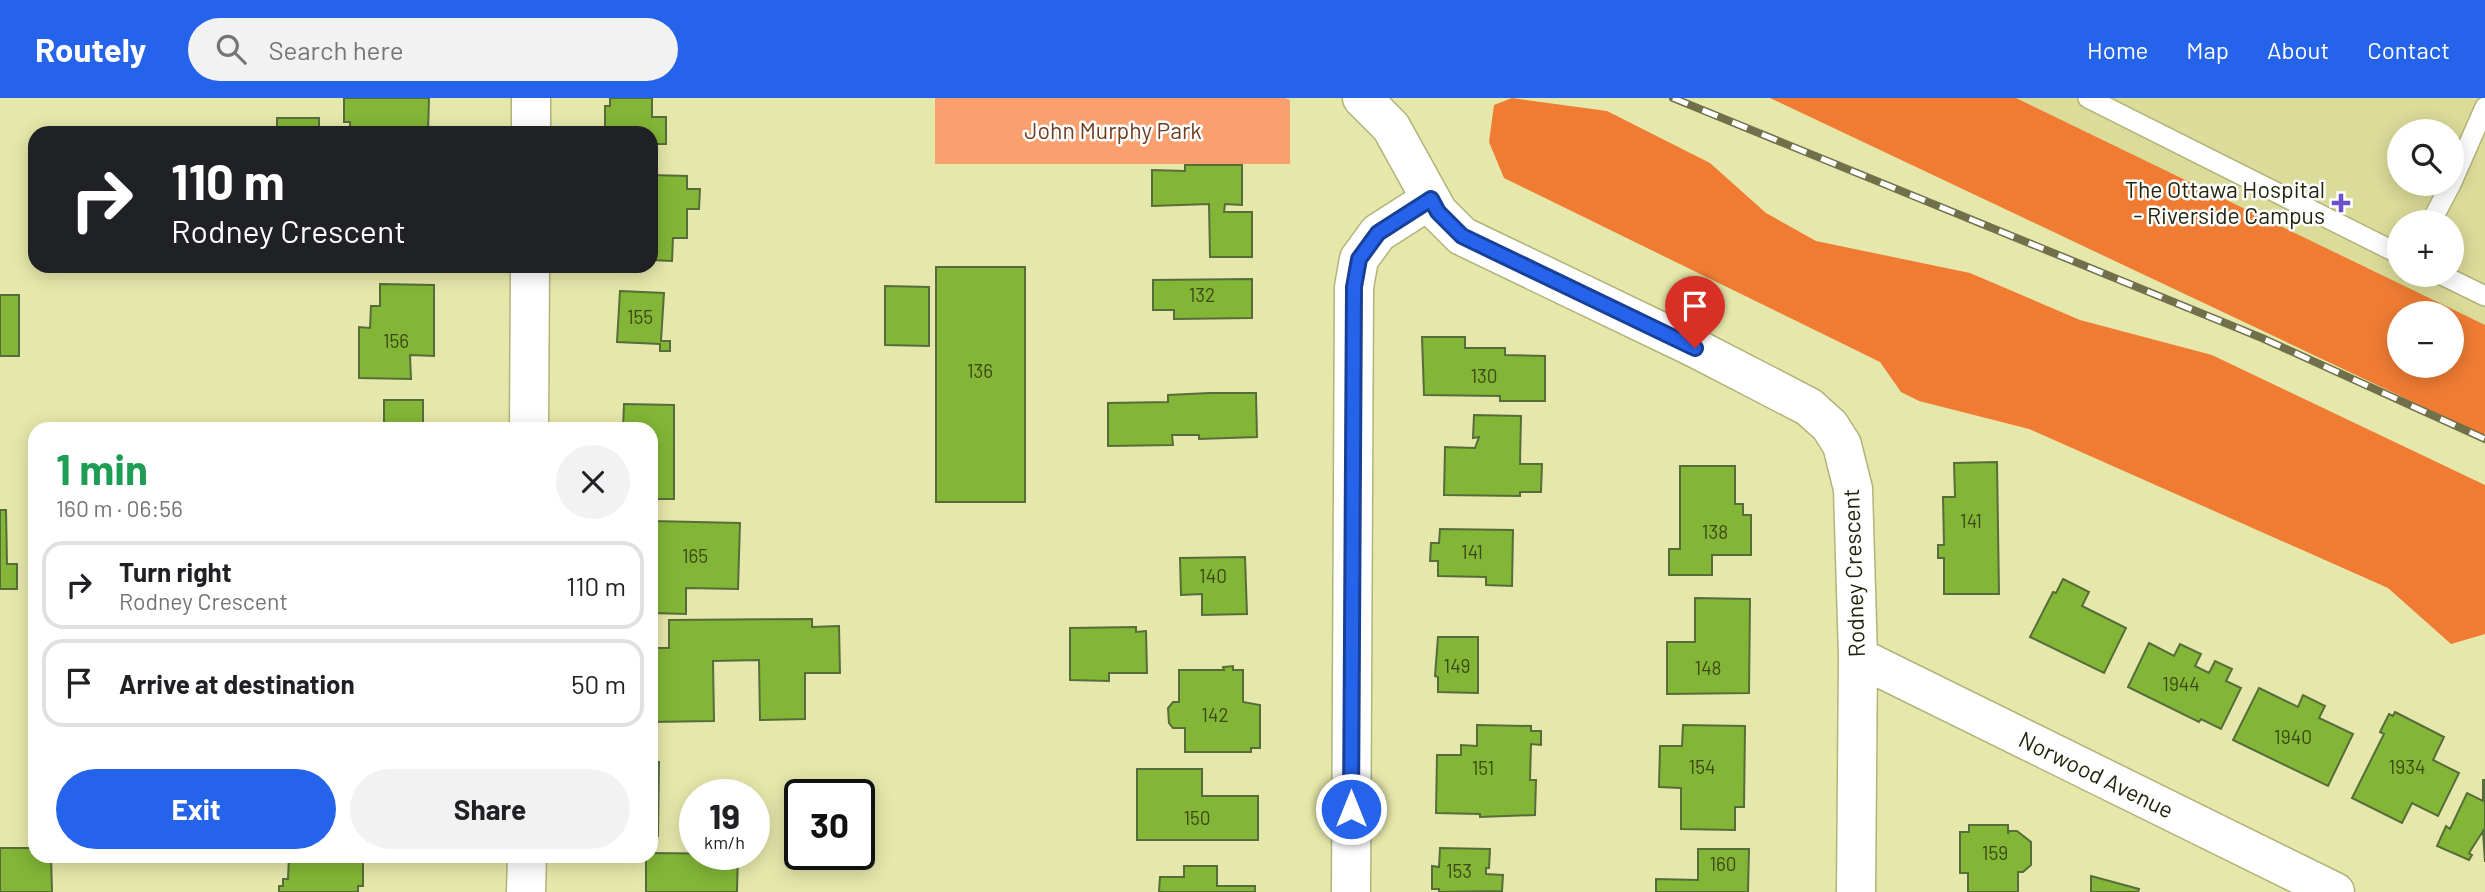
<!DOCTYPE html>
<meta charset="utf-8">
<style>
:root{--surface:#fff;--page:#f2f2f2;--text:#202124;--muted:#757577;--line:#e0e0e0;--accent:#2563eb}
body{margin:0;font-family:Barlow,sans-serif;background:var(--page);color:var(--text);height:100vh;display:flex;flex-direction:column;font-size:26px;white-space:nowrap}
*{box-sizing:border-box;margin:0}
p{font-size:23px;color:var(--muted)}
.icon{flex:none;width:38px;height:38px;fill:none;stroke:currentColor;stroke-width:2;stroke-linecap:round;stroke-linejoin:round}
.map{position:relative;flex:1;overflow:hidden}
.sheet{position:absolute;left:28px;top:324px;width:630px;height:441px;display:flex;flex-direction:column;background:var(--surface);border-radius:21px;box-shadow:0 4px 18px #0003}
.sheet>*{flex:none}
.hud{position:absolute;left:28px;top:28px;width:630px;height:147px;border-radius:21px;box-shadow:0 4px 18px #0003;background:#202124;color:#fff;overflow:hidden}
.buttons{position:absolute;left:2387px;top:21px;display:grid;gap:14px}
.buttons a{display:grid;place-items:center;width:77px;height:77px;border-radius:50%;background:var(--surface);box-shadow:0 4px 18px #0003;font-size:35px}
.speed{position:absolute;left:679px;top:681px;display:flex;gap:14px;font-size:35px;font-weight:700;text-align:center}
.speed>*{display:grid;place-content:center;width:91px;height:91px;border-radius:50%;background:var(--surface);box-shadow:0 4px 18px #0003;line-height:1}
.speed small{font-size:18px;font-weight:400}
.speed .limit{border:4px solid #111;border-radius:10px;background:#fff;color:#111}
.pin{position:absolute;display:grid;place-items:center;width:60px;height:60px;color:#fff;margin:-72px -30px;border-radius:50% 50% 50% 0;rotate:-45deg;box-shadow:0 0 7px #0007}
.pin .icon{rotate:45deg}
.me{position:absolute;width:77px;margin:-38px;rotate:0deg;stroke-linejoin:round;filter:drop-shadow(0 0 5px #0008)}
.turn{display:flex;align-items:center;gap:24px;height:147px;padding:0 28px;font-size:32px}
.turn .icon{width:91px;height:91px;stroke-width:2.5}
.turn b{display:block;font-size:49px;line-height:60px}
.round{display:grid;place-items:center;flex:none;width:74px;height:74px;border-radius:37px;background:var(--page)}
.overview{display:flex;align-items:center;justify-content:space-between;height:119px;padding:0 28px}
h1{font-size:42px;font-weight:700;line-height:52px;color:#1e9e55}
.primary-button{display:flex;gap:14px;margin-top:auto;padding:14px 28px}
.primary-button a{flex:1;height:80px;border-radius:42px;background:var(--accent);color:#fff;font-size:28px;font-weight:700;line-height:80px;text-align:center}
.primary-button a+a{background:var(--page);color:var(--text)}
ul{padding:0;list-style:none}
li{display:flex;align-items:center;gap:21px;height:88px;margin:0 14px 10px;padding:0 14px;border:4px solid var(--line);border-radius:21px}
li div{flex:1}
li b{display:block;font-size:26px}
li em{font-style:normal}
header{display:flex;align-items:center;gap:42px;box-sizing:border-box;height:98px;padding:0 35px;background:var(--accent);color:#fff}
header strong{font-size:33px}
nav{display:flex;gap:38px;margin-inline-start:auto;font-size:24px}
.search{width:490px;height:63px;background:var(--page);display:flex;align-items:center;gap:18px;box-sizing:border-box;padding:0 24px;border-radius:38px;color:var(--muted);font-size:26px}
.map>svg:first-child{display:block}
.built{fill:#dbdc99;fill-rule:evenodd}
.green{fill:#faa06f}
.forest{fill:#f07c33;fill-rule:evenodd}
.building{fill:#83b636;stroke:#566d3b;stroke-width:2}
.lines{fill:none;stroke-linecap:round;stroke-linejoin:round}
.lane-casing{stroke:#b2b379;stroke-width:22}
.street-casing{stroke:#b2b379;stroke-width:41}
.secondary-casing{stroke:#b2b379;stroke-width:41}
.lane{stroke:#fff;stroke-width:19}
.street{stroke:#fff;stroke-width:38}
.secondary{stroke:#fff;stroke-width:38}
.rail-casing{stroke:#70714b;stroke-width:8}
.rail{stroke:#fff;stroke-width:5;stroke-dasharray:16;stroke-linecap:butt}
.route-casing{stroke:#184099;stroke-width:18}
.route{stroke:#2563eb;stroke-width:12}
.poi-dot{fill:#6b50c9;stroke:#fff;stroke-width:2.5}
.labels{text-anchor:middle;stroke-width:5;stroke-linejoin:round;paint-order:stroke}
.number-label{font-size:19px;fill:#3c4817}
.park-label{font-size:23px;fill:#6d3d22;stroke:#fff}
.poi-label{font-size:23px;fill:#24240d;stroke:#fff;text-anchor:end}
.street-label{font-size:23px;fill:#24240d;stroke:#fff}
</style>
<header>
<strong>Routely</strong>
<div class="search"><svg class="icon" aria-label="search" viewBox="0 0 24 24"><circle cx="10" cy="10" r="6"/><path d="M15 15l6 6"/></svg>Search here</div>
<nav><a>Home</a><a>Map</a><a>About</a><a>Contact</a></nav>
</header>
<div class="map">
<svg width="2485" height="794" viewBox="0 0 2485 794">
<rect width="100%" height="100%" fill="#e6e8ab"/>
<path class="built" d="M1983,0H2485V247L2452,215ZM2399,33H2452V86H2399ZM2399,124H2452V177H2399Z"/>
<path class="green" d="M935,0H1285L1290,2V66H935Z"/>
<path class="forest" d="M1512,0L1607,13L1710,65L1766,115L1816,143L1970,175L2080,222L2212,257L2485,387V536L2451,546L2388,490L2029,331L1919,303L1901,294L1880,264L1504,80L1489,44L1494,7Z
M1770,0H2016L2485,227V338ZM2399,215H2452V268H2399Z"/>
<path class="building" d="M344,0H429L428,35H350V24H344Z
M610,0H652V19H666V46H651V35H610V30H605V8H610Z
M277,20H319V35H277Z
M1185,67H1242V107L1225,106L1224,114H1252V159H1210L1209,106L1152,108V72L1185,73Z
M651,77L687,78V91H700L699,111H687V140H673L672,163L651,162Z
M936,169H1025V404H936Z
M1252,181V220L1174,221V212H1153V182Z
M380,186L434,187V258L410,257L411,281L359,280V229L370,230L371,208H380Z
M885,188L929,189V248L885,247Z
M620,193L664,195L661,243H670V253H660V246L617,244Z
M0,197H19V258H0Z
M1422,239H1465V250H1505V257L1545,258V303H1500V298L1424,297Z
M1210,295H1256L1257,339L1199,341V337H1172L1173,347L1108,348V305L1168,304V297Z
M384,302H423V325H434V331H384Z
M624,306L674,307V401H651V331H623Z
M1474,317L1521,318L1520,366H1542L1541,394H1520V398L1444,397L1445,349L1475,350L1479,339L1473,340Z
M1997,364L1999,496H1944V460H1938V447H1944L1943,399H1955L1954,365Z
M1680,368H1735V406H1743V417H1751V457H1712V477H1669V451H1680Z
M0,412H6L7,466H17V491H0Z
M651,423L740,425L738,491L686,490V516L651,515Z
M1440,431L1513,432L1512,488L1486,487V479L1438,478V463H1430L1431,445H1439Z
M1245,459L1247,516L1202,517V496L1181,497L1180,460Z
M2063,481L2089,494L2082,508L2126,530L2104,575L2030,539L2053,494L2056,495Z
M1695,500L1750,501L1749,595L1667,596V544H1695Z
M812,521V529L839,528L840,575H805V621L760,622L759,562L713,563L714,623L651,624V550H669V522Z
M1136,529V534L1146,533L1147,575H1109V583L1070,582V530Z
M1438,539H1478V595L1438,594V579L1435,578Z
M2149,545L2174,558L2180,546L2201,556L2195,568L2209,575L2215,563L2232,571L2226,583L2241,590L2221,631L2201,621L2199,624L2128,589Z
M1233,568V572H1243V604L1260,607V650H1251V654H1185V630H1173L1169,625L1168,610L1173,604H1179V572H1224L1223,569Z
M2259,590L2298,609L2303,597L2325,608L2319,620L2353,636L2328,688L2233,642Z
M2395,614L2444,639L2433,662L2459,675L2438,718L2412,705L2402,725L2352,700L2384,636L2380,634L2389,616L2393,618Z
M1477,627L1531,628V633H1541V647L1531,646L1530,682H1536L1535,717L1480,719V716L1436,715L1437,657H1461V647L1477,648Z
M1683,627L1745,628L1744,709H1735V732L1681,731V690L1659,689L1660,648H1682Z
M651,664H659L658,738H651Z
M1137,671H1202V698H1258V742H1137Z
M2483,682H2485V764L2483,733L2469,755L2472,757L2469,762L2437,748L2446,728L2450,731L2467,695L2483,703Z
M1969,727H2008V736L2009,733H2017L2031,744V767L2023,774H2018V794H1968V775H1960V734H1969Z
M0,750H35V758H51L52,794H0Z
M1440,750L1490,751L1489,770H1486V776L1503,777L1502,793L1439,794V791H1432V768L1439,769Z
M1698,751H1749L1748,794H1656V781L1698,782Z
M651,755L738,756L737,794H646V758H651Z
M289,758H363V788H358V794H279V788H283V781H288Z
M1184,768H1217V788H1255V794H1159L1160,779H1184Z
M2091,778L2139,791L2138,794H2091Z"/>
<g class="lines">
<defs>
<path id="lane" d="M2088,0L2399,156
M2452,84L2485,9
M2431,124L2451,86
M2442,177L2485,198"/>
<path id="street" d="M1362,0L1391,29L1438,114L1462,138L1695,250L1809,309L1830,328L1842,347L1853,391L1858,559L1856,794
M1858,559L2335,794
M1351,794L1354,189L1359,161L1378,135L1431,101"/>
<path id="secondary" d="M531,35V0
M529,331L530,168
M526,794L527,758"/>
</defs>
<use href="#lane" class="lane-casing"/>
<use href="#street" class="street-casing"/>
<use href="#secondary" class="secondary-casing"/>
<use href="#lane" class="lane"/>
<use href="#street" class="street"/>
<use href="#secondary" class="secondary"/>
<defs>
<path id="rail" d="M1673,0L2262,240L2485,341"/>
</defs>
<use href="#rail" class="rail-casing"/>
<use href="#rail" class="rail"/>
</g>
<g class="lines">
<defs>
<path id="route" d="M1351,711L1354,189L1359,161L1378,135L1431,101L1438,114L1462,138L1695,250"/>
</defs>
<use href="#route" class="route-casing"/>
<use href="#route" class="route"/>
</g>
<path class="poi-dot" d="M2337.5 94.5h7v7h7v7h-7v7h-7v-7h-7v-7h7z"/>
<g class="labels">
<g class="number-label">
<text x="1202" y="204">132</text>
<text x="640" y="226">155</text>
<text x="396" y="250">156</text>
<text x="980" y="280">136</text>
<text x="1484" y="285">130</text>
<text x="1971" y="430">141</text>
<text x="1715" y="441">138</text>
<text x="1472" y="461">141</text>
<text x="695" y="465">165</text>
<text x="1213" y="485">140</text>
<text x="1457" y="575">149</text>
<text x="1708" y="577">148</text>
<text x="2181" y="593">1944</text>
<text x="1215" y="624">142</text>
<text x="2293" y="646">1940</text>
<text x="1702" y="676">154</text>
<text x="2407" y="676">1934</text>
<text x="1483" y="677">151</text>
<text x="1197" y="727">150</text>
<text x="1995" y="762">159</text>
<text x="1723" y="773">160</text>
<text x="1459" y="780">153</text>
</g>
<g class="park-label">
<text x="1113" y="41">John Murphy Park</text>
</g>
<g class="poi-label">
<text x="2325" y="100">The Ottawa Hospital<tspan x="2325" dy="26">- Riverside Campus</tspan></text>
</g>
<g class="street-label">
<text transform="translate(1854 475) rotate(-92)" y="8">Rodney Crescent</text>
<text transform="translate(2096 677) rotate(26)" y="8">Norwood Avenue</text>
</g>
</g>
</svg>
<div class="buttons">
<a><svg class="icon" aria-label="search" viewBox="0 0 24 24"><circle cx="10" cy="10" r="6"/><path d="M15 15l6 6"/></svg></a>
<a>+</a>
<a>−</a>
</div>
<div class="speed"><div>19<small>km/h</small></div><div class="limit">30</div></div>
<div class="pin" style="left:1695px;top:250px;background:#d93025"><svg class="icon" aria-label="arrive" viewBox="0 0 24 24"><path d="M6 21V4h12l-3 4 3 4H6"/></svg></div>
<svg class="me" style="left:1351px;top:711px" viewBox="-20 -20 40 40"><circle r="17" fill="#2563eb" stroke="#fff" stroke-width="3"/><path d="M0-11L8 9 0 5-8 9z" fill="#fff"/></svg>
<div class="hud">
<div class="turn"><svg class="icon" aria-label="right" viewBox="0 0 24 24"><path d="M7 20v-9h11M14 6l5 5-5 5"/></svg><div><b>110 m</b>Rodney Crescent</div></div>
</div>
<section class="sheet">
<div class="overview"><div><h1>1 min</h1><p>160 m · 06:56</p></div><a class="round"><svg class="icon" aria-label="close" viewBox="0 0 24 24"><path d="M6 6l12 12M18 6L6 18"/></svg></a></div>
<ul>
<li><svg class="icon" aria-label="right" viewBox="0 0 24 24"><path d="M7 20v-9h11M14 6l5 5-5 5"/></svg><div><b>Turn right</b><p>Rodney Crescent</p></div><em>110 m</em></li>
<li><svg class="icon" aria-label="arrive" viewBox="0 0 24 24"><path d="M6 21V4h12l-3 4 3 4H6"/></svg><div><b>Arrive at destination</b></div><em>50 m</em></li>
</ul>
<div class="primary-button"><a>Exit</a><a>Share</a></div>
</section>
</div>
